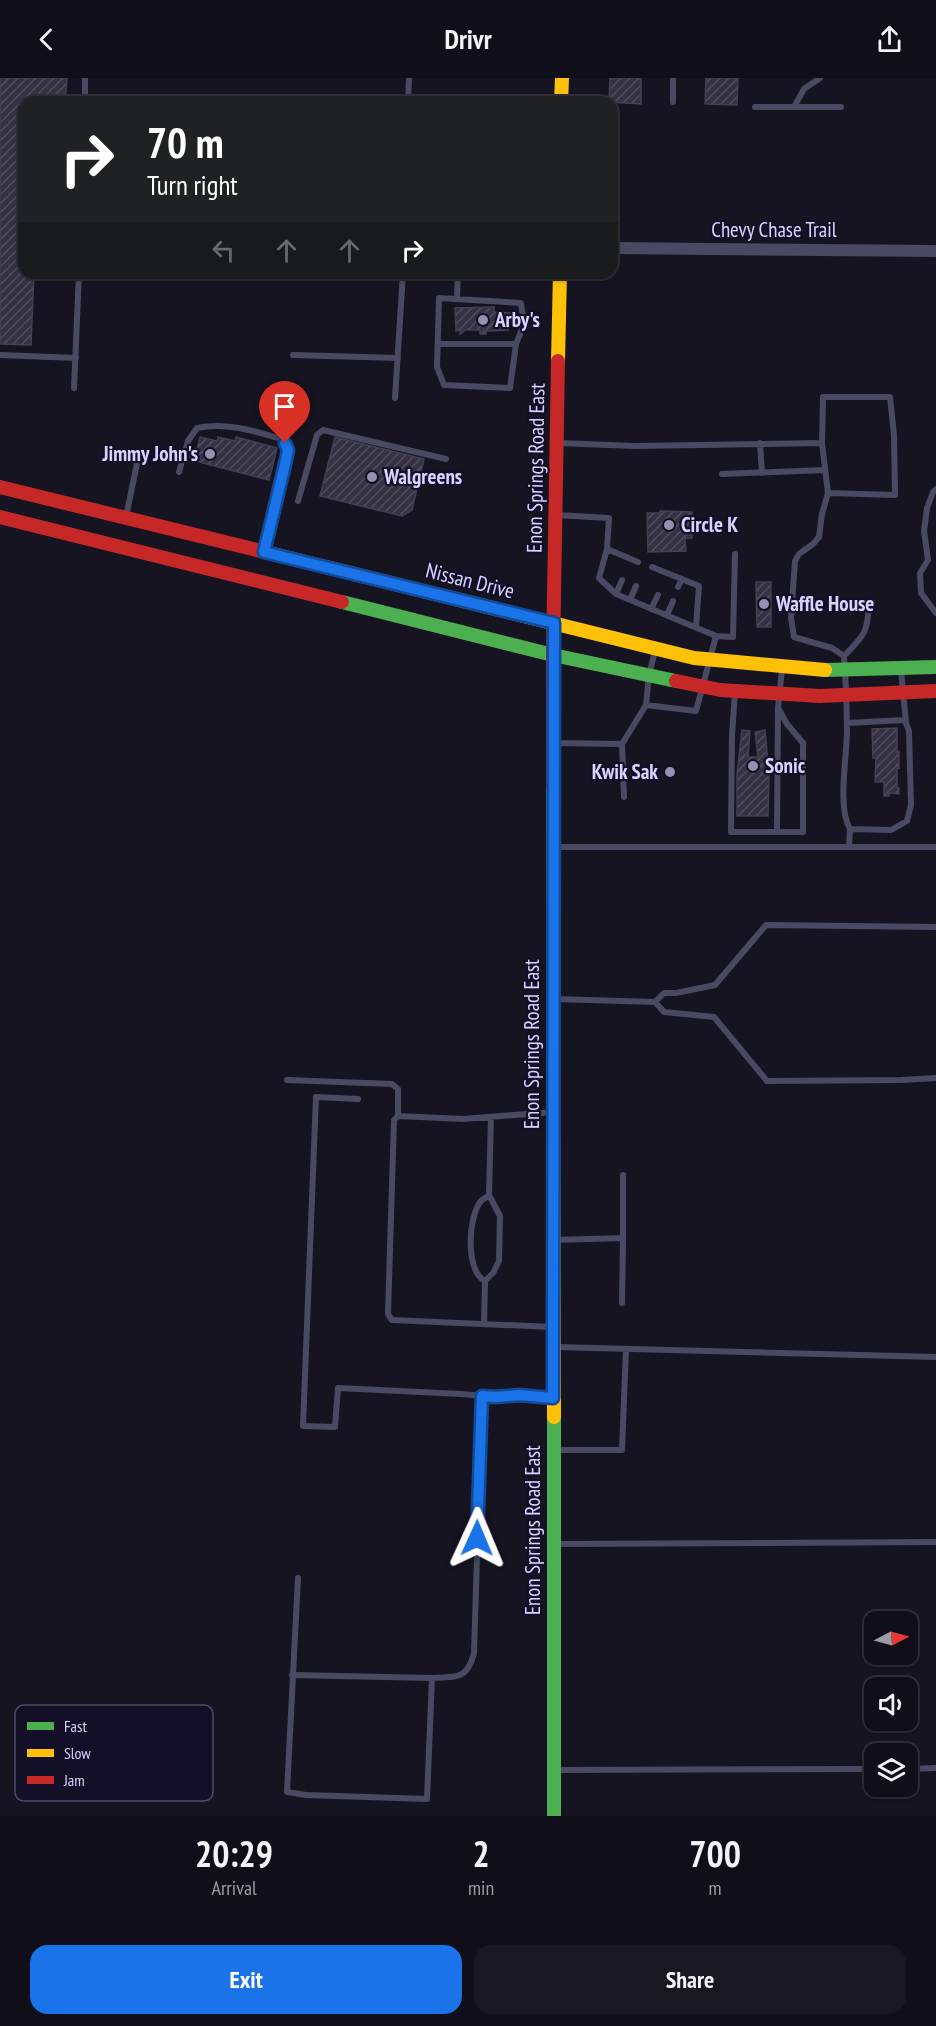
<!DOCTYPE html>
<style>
:root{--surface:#100f19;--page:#191822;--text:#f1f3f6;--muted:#9c9ca2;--line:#302f38;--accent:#1a73e8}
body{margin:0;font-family:"PT Sans Narrow",sans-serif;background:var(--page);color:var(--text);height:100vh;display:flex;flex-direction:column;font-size:22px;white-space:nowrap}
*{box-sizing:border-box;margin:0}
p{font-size:20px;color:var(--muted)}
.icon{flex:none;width:33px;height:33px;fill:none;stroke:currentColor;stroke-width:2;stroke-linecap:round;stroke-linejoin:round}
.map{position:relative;height:1738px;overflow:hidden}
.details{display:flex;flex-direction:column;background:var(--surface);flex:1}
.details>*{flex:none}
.hud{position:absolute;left:18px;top:18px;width:600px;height:183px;border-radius:18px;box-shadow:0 2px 4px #0004,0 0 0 2px var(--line);background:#202124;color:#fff;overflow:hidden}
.needle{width:39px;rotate:84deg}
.fabs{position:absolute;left:864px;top:1533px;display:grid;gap:12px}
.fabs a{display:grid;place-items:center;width:54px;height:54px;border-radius:12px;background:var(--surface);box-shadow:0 2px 4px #0004,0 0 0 2px var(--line);font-size:30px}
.pin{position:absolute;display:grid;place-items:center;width:51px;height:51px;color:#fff;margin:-62px -26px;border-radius:50% 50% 50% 0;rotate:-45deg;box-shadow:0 0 6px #0007}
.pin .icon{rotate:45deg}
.me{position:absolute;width:66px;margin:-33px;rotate:1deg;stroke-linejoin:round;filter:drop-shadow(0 0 4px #0008)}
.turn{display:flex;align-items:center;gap:21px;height:126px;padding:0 30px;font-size:27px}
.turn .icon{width:78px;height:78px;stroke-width:2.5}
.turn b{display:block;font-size:42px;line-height:51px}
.lanes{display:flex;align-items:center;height:57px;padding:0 30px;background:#0003;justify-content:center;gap:30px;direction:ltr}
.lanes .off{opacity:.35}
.eta{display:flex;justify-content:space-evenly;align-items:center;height:102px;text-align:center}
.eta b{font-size:36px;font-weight:800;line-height:42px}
.button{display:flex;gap:12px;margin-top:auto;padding:12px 30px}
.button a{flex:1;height:69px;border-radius:18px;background:var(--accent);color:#fff;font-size:24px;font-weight:800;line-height:69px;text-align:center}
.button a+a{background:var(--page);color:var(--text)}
header{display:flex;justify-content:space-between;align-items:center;height:78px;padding:0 30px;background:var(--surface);font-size:27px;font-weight:800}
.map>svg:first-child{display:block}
.building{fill:url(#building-hatch);stroke:#433f54;stroke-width:1.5}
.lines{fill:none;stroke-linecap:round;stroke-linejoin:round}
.lane{stroke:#4a4962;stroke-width:6}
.street{stroke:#4a4962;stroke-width:12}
.fast{stroke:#4caf50;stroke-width:14}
.slow{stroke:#ffc107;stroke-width:14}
.jam{stroke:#c62828;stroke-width:14}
.route-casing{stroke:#114b97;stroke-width:15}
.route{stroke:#1a73e8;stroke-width:10}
.poi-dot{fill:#9591b1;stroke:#130f26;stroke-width:2}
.labels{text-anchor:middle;stroke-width:4.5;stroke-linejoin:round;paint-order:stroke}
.street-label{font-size:21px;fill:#d9d4ff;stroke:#130f26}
.poi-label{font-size:21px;font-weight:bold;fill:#d9d4ff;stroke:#130f26;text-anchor:start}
.key{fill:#130f26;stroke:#4e4a67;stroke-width:1.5}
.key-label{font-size:16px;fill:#d9d4ff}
</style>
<header><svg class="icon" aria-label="back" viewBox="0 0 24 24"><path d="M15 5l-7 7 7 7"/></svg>Drivr<svg class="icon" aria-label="share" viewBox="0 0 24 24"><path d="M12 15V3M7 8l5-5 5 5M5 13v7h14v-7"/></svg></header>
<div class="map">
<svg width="936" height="1738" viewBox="0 0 936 1738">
<defs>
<pattern id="building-hatch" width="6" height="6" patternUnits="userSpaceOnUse" patternTransform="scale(1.5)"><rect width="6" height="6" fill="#343243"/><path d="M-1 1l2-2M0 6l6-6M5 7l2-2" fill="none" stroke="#514f5f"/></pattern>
</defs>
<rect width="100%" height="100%" fill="#161421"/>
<path class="building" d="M0,0H67L65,24H24V195H34L31,267L0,266Z
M610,0H641V26L609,24Z
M706,0H738L737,27L705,26Z
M494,229V234L510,235L511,249L508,250V252L486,253V256H480V252H466L460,256V252L456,253L455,230Z
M200,359L217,363L218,359L235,363L236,359L277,370L269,402L195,383V381L190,380L192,371L197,372Z
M335,359L424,381L412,432L402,438L320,418Z
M660,433L692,434V460H685L686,473L648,474L647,435H660Z
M756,504H771V549H757Z
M897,650V674H899V690L897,689V710H899V716L889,715V718H884V704H875L876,680H873L872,651Z
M742,652L750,653L748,679H758L755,654L765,652L769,698L768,738H737V696Z"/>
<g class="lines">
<path class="lane" d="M85,24V0
M408,24L409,0
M673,24V0
M755,29H794L804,11L820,0
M794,29H841
M439,220L521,225L524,246L516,266L510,310L444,307L437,289Z
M457,220L458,195
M438,266H516
M0,277L76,280
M293,277L398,280
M74,310L79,195
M395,320L403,195
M558,365L635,368L822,365L823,319H890L894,357L895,417L828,415L822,365
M760,365L762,395
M179,394L188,363L197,350C226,344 254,353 282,361L288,372L264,473
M722,396L825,392
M936,411L933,414L927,430L924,453L928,482L920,495L921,515L936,535
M828,415L822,436L819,459L813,466L799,476L795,483L791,540L794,559L832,570L844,578C846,603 847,628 847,653C847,679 837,729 850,751L891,752L907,743L911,727L909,653L906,645L901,592
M298,423L317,357L323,352L446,381
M556,437L609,440L607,471L599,500L616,516L716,558L696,633L646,627
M126,439L137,385
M607,471L638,484
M652,489L699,508L696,549
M678,509L682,501
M616,516L622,502
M630,522L636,508
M651,531L658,517
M667,537L673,523
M716,558L733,559L735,476
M844,578C866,556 868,553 869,523
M735,614L732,657L731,754H803V665L787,646L778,630L782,591
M847,645L905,642
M553,665L622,666L646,627L649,597L655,573
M622,666L624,719
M777,754L778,631
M556,769H936
M849,769L850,751
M554,921L655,924L664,934L714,939L767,1003L902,1002L936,1000
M655,924L664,915H676L715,907L766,847L936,849
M287,1002L392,1006L398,1011V1038
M358,1021L316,1019L303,1348L335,1349L338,1310L461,1316L496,1319L519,1316L553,1320
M623,1097V1160
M554,1162L623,1160L622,1225
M485,1203C465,1193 468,1138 481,1123C482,1122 488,1118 489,1117
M484,1246L485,1203L493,1195L499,1183L500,1138L489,1117L491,1039
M553,1249L392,1242L388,1236L394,1042L398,1038L463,1041L553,1034
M556,1269L936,1279
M554,1372H622L626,1271
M554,1466L936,1464
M298,1500L287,1714L306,1717L427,1721L432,1600C456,1598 467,1603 474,1575L482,1318
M292,1597L432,1600
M908,1691L936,1690
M554,1692L874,1691"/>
<path class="street" d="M612,170L936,173"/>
<path class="fast" d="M342,524L553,577L676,603
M825,592L936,589
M553,709V961
M554,1339V1738"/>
<path class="slow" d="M561,24L562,0
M558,283L560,195
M326,489L694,580L825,592
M553,961L554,1339"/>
<path class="jam" d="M0,409L326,489
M0,439L342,524
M676,603L720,612L820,618L936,613
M553,709V577L558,283"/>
</g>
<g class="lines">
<defs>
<path id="route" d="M285,365L288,372L286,382L264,474L554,545L553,1320L519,1317L496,1319L482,1318L477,1460"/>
</defs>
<use href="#route" class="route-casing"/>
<use href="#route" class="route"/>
</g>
<g class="poi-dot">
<circle cx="483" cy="242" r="6"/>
<circle cx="210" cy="376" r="6"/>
<circle cx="372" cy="399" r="6"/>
<circle cx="669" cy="447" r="6"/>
<circle cx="764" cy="526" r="6"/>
<circle cx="753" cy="688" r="6"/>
<circle cx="670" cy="694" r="6"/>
</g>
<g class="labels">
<g class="street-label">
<text x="774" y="159">Chevy Chase Trail</text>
<text transform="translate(536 390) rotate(-89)" y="7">Enon Springs Road East</text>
<text transform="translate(470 503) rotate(14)" y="7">Nissan Drive</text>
<text transform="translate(532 966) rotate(-90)" y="7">Enon Springs Road East</text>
<text transform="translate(533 1452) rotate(-90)" y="7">Enon Springs Road East</text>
</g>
<g class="poi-label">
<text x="495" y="249">Arby's</text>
<text x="198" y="383" text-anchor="end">Jimmy John's</text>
<text x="384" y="406">Walgreens</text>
<text x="681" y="454">Circle K</text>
<text x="776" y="533">Waffle House</text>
<text x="765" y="695">Sonic</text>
<text x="658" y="701" text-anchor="end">Kwik Sak</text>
</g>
</g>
<rect x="15" y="1627" width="198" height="96" rx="9" class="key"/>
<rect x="27" y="1644" width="27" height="8" fill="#4caf50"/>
<rect x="27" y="1671" width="27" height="8" fill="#ffc107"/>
<rect x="27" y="1698" width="27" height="8" fill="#c62828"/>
<g class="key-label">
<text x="64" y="1654">Fast</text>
<text x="64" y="1681">Slow</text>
<text x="64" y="1708">Jam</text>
</g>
</svg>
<div class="fabs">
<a><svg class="needle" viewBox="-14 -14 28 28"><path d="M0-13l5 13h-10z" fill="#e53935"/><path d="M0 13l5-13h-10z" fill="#9c9ca2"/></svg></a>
<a><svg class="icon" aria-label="sound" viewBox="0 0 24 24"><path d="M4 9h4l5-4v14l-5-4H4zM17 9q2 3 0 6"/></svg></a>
<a><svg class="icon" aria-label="layers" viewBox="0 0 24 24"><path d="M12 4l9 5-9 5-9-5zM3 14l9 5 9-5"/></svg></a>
</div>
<div class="pin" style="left:285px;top:365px;background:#d93025"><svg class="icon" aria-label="arrive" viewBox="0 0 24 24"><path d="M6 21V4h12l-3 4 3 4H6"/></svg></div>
<svg class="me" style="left:477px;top:1460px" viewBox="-20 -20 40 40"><path d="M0-17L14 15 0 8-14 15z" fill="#1a73e8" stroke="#fff" stroke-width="4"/></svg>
<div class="hud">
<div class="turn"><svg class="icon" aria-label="right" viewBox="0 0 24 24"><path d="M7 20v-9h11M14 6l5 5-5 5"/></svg><div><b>70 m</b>Turn right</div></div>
<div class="lanes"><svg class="icon off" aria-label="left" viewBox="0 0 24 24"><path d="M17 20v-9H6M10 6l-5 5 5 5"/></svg><svg class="icon off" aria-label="ahead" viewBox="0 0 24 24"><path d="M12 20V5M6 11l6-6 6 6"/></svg><svg class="icon off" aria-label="ahead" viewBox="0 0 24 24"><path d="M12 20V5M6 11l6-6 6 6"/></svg><svg class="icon" aria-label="right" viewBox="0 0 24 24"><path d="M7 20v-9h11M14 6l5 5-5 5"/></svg></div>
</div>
</div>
<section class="details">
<div class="eta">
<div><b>20:29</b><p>Arrival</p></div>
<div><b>2</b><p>min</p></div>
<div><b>700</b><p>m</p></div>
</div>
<div class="button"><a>Exit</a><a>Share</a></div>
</section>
